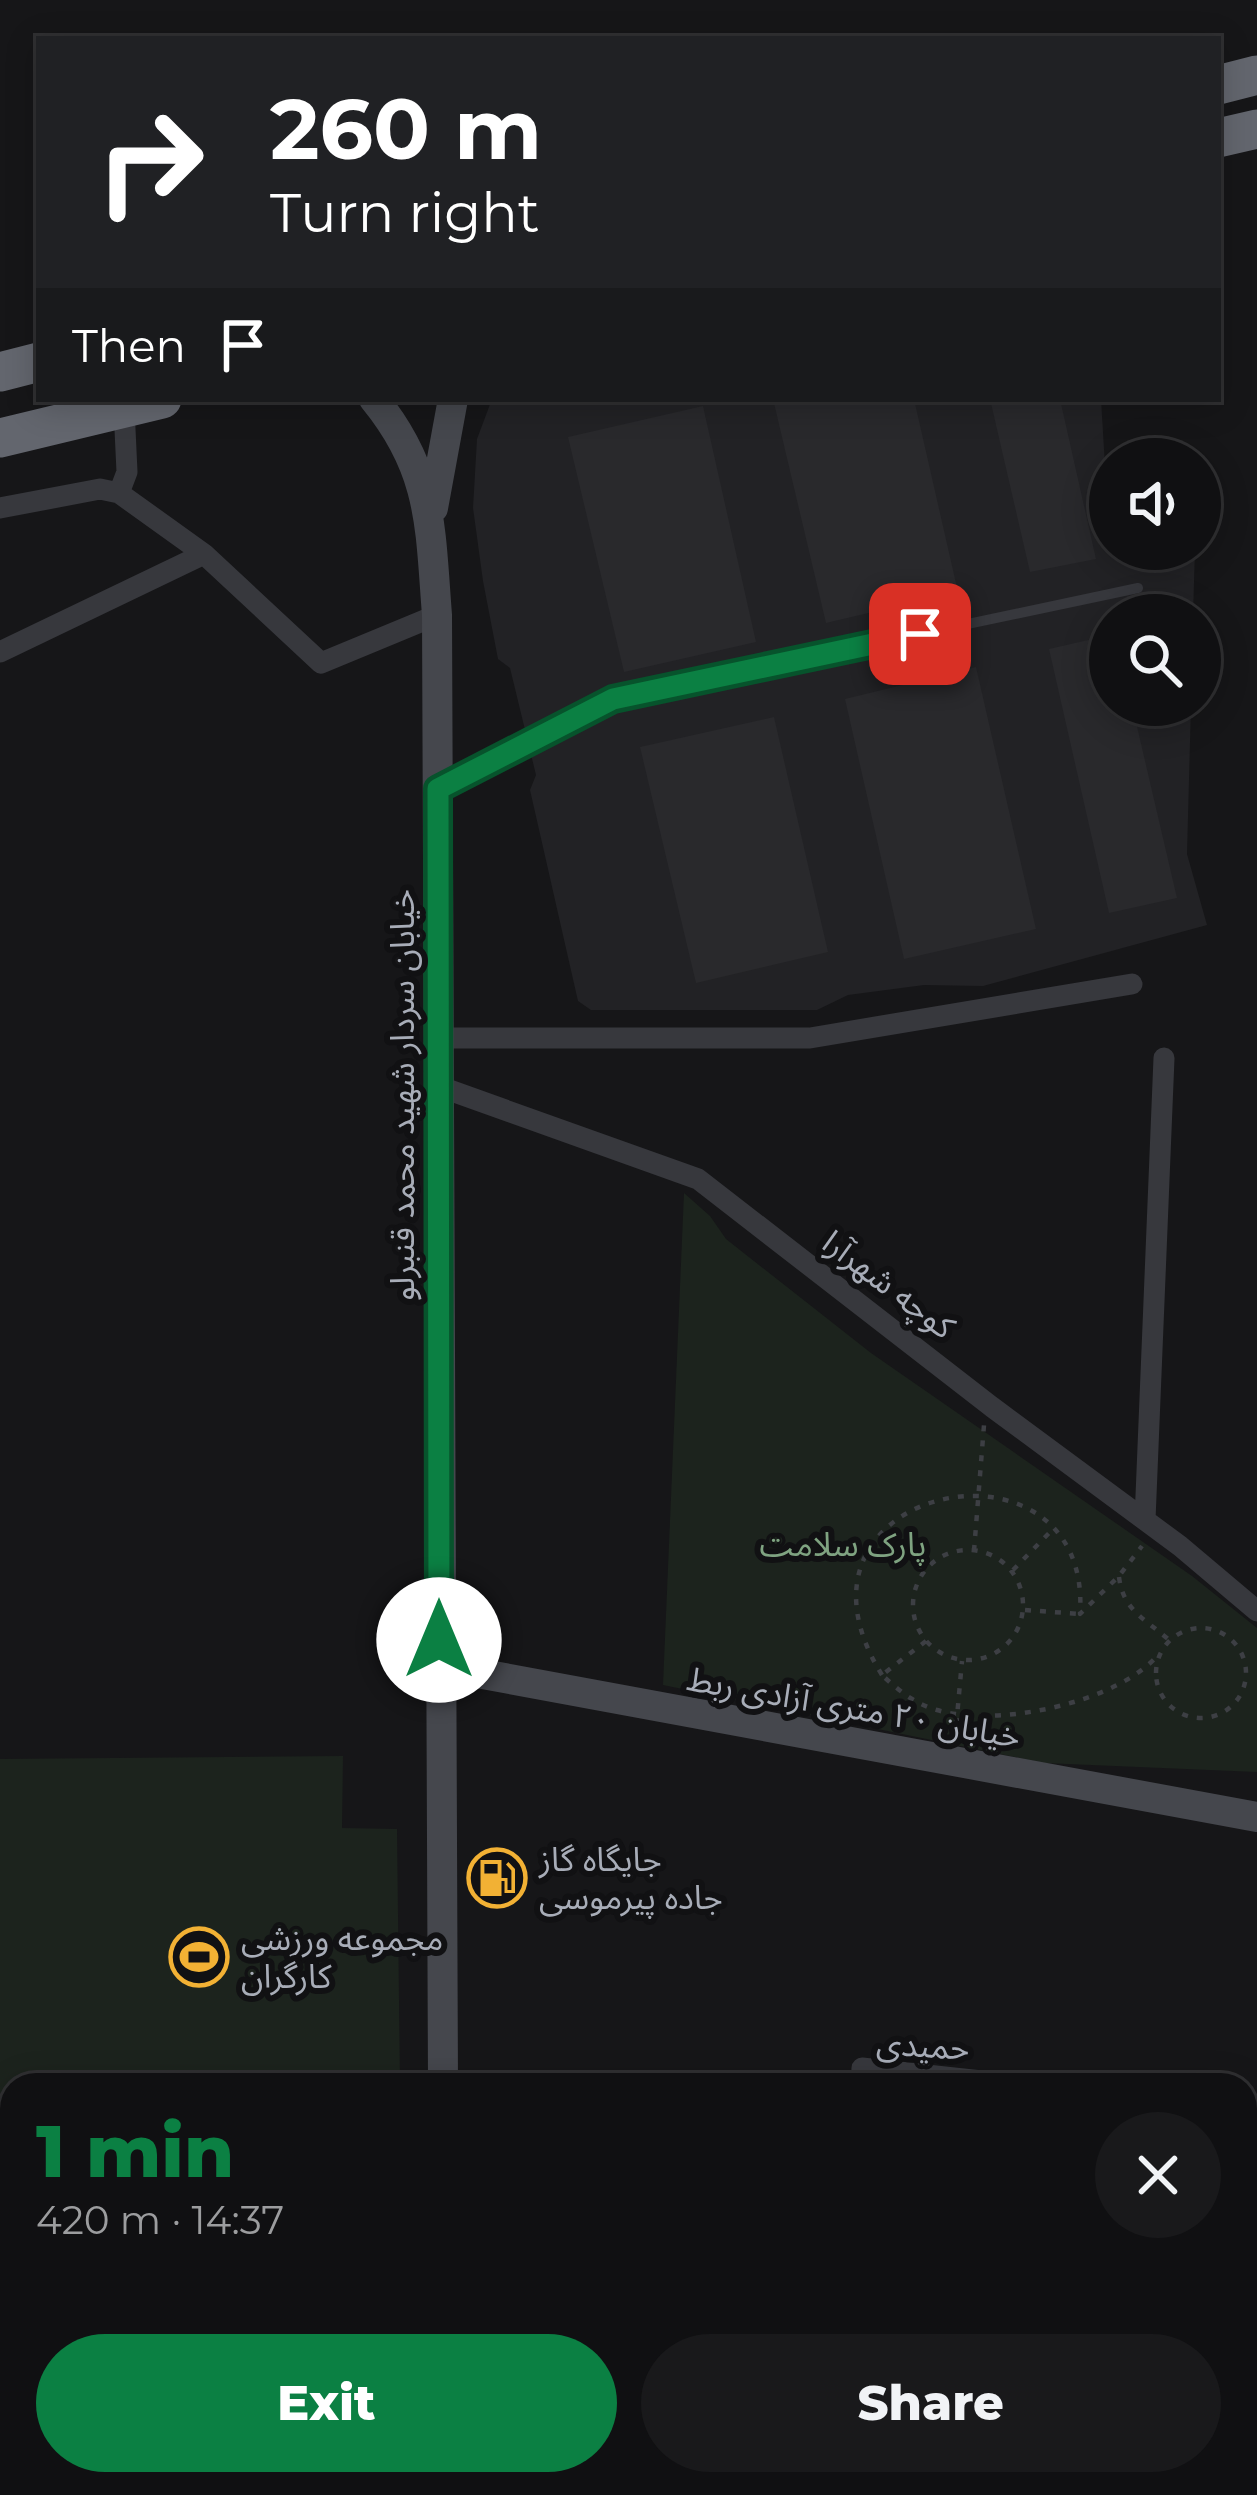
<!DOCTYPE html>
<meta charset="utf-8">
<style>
:root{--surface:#101012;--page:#19191b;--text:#f1f3f6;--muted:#9c9d9f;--line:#303032;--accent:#0b8043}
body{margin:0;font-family:Montserrat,"Noto Sans Arabic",sans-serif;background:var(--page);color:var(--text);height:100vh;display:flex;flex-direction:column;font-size:45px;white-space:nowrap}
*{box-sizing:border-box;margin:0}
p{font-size:39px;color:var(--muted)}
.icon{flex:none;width:66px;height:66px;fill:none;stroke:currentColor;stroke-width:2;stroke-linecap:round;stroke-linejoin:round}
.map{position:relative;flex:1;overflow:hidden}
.side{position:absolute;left:0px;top:2073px;width:1257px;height:423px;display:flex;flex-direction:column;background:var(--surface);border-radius:36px 36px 0 0;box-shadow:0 6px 30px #0003,0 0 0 3px var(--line)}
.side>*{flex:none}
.hud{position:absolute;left:36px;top:36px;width:1185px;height:366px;border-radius:0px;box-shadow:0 6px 30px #0003,0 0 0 3px var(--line);background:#202124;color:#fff;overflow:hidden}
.controls{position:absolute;left:1089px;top:438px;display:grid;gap:24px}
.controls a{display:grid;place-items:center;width:132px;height:132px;border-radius:50%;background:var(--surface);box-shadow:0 6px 30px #0003,0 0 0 3px var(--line);font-size:60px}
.pin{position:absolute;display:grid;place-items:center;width:102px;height:102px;color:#fff;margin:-51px;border-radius:24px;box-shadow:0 6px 18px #0006}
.me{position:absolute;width:132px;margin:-66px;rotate:0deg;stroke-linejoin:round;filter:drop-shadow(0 0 9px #0008)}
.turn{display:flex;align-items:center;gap:42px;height:252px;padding:0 36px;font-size:54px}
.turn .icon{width:156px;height:156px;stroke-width:2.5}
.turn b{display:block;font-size:84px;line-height:102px}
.then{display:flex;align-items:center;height:114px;padding:0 36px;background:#0003;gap:24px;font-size:45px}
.round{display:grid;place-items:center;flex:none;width:126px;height:126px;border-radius:63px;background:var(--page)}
.headline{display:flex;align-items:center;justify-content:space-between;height:204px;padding:0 36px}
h1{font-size:72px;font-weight:800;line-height:90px;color:var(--accent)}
.action{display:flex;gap:24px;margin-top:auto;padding:24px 36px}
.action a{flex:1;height:138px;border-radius:72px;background:var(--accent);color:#fff;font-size:48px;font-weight:800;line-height:138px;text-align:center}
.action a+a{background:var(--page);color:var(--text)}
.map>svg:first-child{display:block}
.built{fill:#222225}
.green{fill:#1c231d}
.building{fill:#29292c}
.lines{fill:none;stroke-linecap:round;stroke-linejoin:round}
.path{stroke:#3d3f44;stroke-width:4.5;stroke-dasharray:6 9;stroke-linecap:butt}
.lane{stroke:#37383d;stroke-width:10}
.street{stroke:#37383d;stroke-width:21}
.secondary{stroke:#45474d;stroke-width:30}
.highway{stroke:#63666e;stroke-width:39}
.route-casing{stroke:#07532c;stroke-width:30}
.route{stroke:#0b8043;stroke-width:21}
.labels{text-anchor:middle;stroke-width:12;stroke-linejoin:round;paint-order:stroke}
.street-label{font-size:33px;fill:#a8adb8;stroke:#111113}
.park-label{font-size:33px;fill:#7fa381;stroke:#111113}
.poi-label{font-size:33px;fill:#a8adb8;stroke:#111113;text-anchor:start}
</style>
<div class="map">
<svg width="1257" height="2495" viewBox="0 0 1257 2495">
<rect width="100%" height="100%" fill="#161618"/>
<path class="built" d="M492,399H1101L1110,549H1195L1193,615H1110V705H1191L1187,854L1207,925L983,986L924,985L848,995L817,1010H591L578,1001L530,790L536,775L510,668L498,659L483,581L473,508L477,439Z"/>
<path class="green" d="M684,1193L710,1216L726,1239L871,1353L1192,1576L1257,1628V1772L1044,1763L663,1685Z
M343,1756L342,1828L397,1829L400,2085H12V2191H0V1759Z"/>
<path class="building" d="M773,399H914L958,592L826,623Z
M990,399H1060L1096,559L1030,572Z
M703,406L756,642L624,672L568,437Z
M1110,635V705H1132L1177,898L1109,913L1049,649Z
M976,667L1036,929L904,959L845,699Z
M774,717L828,952L696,983L640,747Z"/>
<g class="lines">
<path class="path" d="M913 1605a55 55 0 1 1 110 0a55 55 0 1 1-110 0Z
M974,1551L984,1425
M1013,1570L1053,1529
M1119,1577C1123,1610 1145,1619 1168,1639
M1025,1610L1080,1614
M1156 1673a45 45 0 1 1 90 0a45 45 0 1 1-90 0Z
M926,1641L882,1675C898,1690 915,1704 937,1710C996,1728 1116,1703 1157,1656
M882,1675C763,1484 1093,1419 1080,1614L1119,1576L1142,1546
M955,1739L962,1661"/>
<path class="lane" d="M441,787L613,699L1138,588"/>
<path class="street" d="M119,493L127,472L124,408
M0,508L100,489L119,493L204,554
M0,652L204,554L321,663L437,615
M438,1038H810L1132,984
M438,1086L698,1179L992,1407L1180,1546L1257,1611
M1145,1520L1164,1058
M861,2085L862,2068L991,2082
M1245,2119H1257
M0,2213H12
M0,2361H12
M206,2484L207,2495
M539,2484L542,2495
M896,2495V2484
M1110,2495L1111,2484
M1247,2495L1248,2454"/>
<path class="secondary" d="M374,399C433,471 430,527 437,615L443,2085
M433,508L453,399
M439,1666L1257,1817
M1245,2325L1257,2327
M1245,2355L1257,2357
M306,2495L323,2484
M362,2495L384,2484"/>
<path class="highway" d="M1218,85L1257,75
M1218,138L1257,129
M0,372L39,362
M0,438L162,399"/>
</g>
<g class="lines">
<defs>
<path id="route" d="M439,1640L438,789L613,699L920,634"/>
</defs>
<use href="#route" class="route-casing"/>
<use href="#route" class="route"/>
</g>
<defs>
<symbol id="fuel-ring" viewBox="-11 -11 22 22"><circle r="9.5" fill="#111113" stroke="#f2b134" stroke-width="1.5"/><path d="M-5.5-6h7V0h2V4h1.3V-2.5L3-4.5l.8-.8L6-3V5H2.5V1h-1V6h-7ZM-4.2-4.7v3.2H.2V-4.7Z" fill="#f2b134"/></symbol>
<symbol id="stadium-ring" viewBox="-11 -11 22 22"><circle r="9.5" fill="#111113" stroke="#f2b134" stroke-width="1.5"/><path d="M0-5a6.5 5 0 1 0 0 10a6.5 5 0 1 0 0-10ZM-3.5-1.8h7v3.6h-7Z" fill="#f2b134"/></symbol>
</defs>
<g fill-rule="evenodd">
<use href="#fuel-ring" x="464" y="1845" width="66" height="66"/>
<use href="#stadium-ring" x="166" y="1924" width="66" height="66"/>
</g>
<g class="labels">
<g class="street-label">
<text transform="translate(402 1095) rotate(-90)" y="12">خیابان سردار شهید محمد قنبرلو</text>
<text transform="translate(889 1284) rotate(37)" y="12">کوچه شهرآرا</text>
<text transform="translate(854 1707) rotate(10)" y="12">خیابان ۲۰ متری آزادی ربط</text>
<text transform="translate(923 2045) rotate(3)" y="12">حمیدی</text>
</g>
<g class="park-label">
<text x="843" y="1556">پارک سلامت</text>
</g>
<g class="poi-label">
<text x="539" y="1871">جایگاه گاز<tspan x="539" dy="38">جاده پیرموسی</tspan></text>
<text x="241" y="1950">مجموعه ورزشی<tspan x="241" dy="38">کارگران</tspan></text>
</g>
</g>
</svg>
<div class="controls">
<a><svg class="icon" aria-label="sound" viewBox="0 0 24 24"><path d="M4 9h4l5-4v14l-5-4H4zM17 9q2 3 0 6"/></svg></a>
<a><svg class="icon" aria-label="search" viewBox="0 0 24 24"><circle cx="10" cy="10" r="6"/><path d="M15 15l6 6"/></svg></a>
</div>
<div class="pin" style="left:920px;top:634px;background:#d93025"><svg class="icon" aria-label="arrive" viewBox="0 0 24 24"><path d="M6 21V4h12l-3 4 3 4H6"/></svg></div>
<svg class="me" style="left:439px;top:1640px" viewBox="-20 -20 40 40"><circle r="19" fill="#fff"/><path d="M0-13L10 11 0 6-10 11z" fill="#0b8043"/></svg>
<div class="hud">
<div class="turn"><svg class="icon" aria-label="right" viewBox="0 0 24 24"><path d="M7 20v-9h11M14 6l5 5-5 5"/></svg><div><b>260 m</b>Turn right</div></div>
<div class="then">Then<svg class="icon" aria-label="arrive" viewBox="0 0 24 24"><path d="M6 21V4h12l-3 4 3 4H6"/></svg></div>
</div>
<section class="side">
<div class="headline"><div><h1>1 min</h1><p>420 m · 14:37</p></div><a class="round"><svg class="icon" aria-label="close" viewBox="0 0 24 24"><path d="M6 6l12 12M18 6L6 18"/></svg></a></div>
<div class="action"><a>Exit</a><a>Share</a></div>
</section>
</div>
